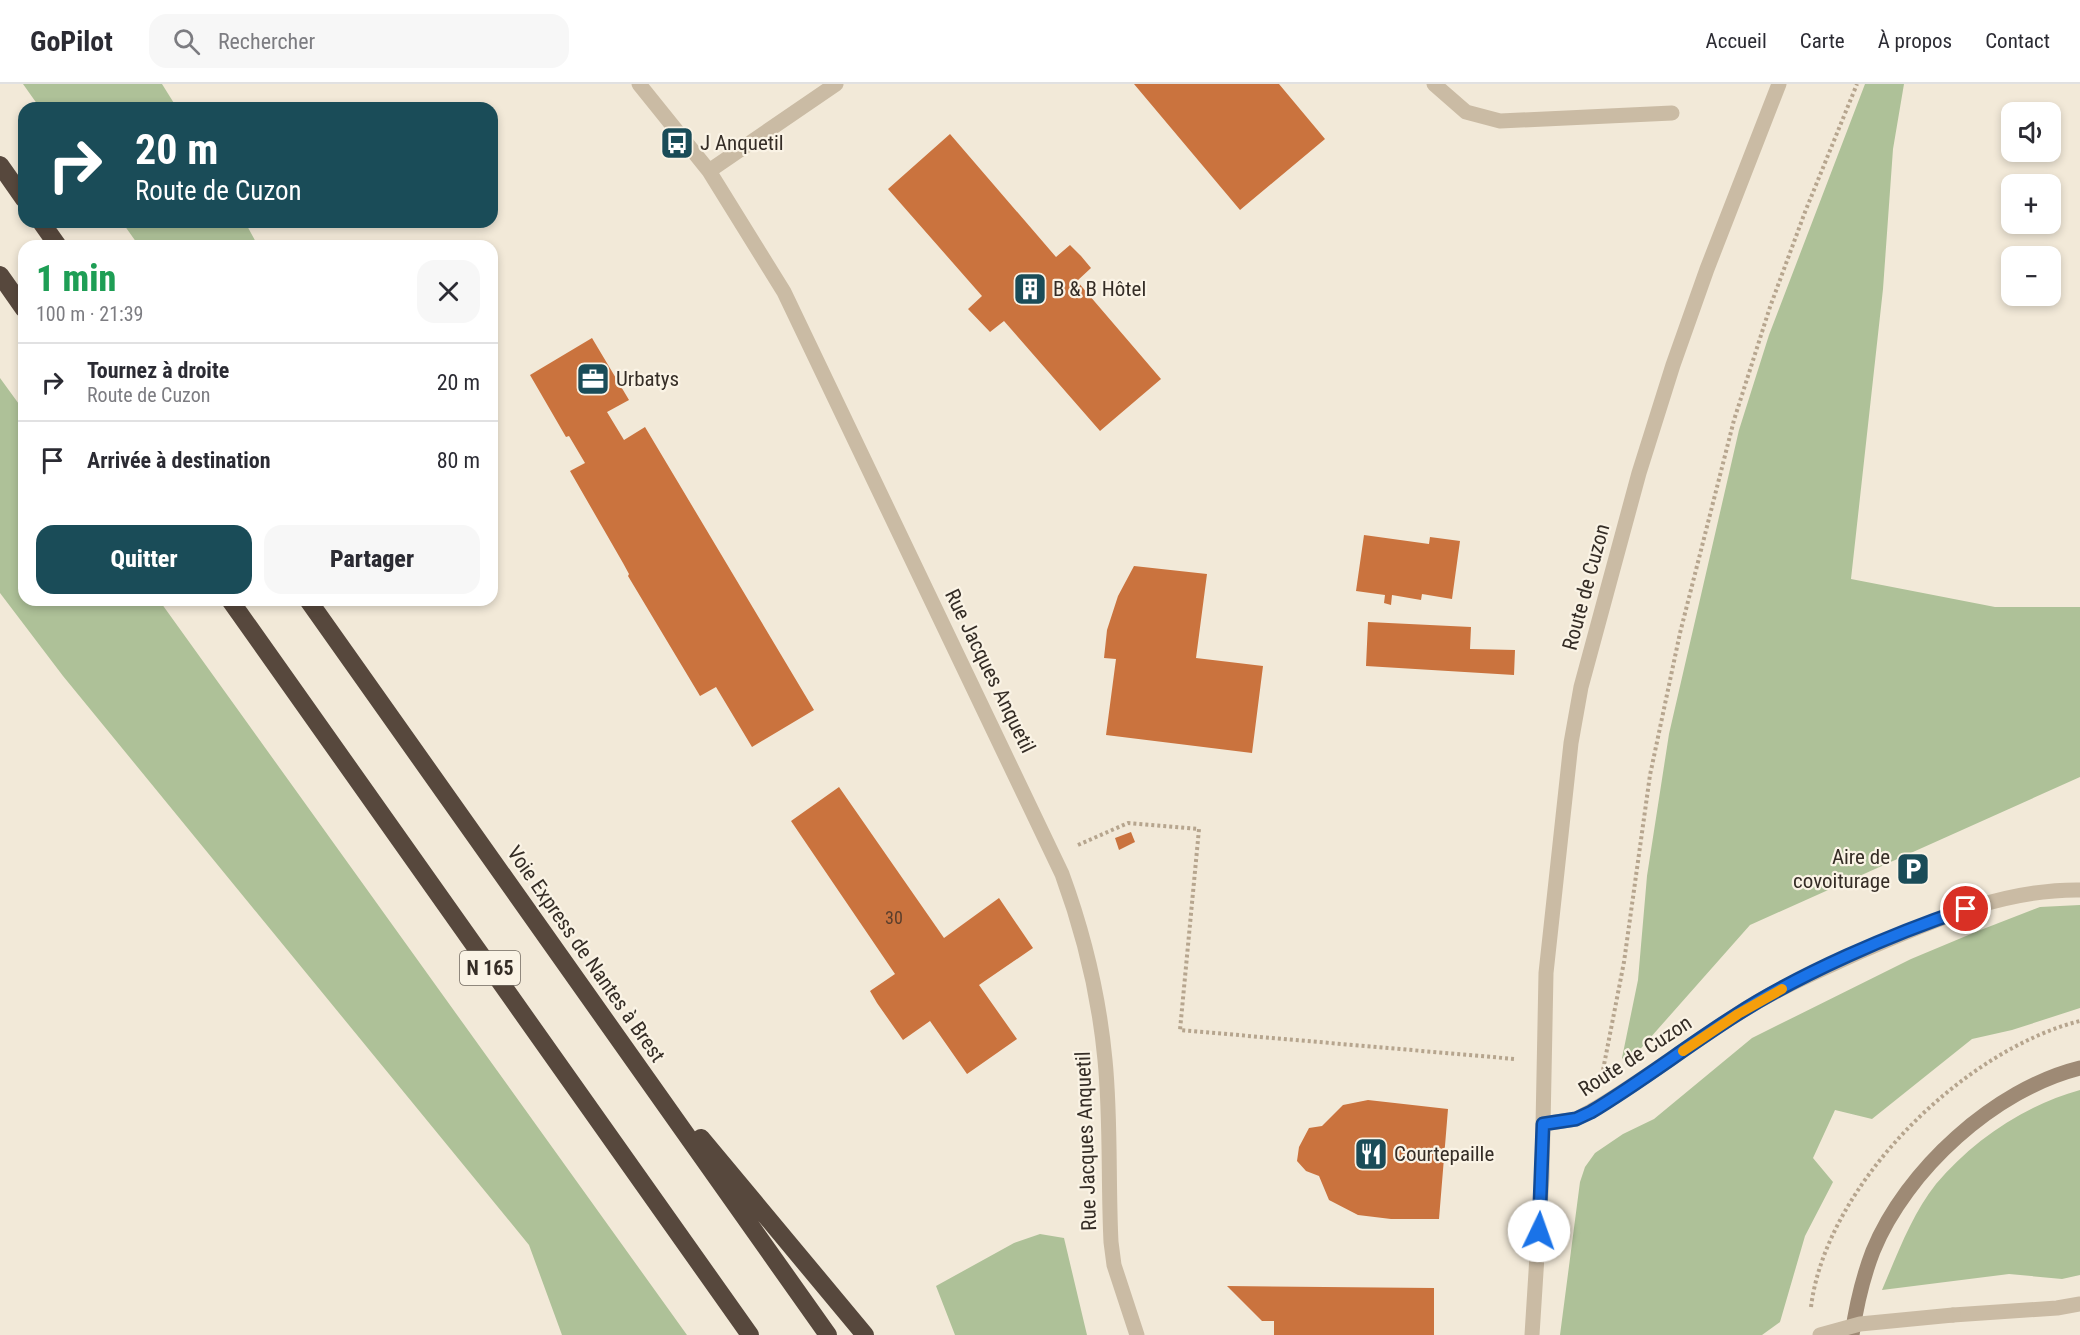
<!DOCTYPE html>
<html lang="fr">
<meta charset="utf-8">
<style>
:root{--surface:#fff;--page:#f7f7f7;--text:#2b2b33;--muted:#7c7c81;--line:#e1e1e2;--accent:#1a4c58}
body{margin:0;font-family:"Roboto Condensed",sans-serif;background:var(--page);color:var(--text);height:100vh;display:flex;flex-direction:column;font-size:22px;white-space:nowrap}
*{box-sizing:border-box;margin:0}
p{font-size:20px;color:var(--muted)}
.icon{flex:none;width:33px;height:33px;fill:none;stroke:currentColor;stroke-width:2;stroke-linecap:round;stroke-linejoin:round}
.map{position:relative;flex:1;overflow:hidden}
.details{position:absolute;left:18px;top:156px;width:480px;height:366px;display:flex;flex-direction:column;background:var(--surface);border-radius:18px;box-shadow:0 3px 9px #0003}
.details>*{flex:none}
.guide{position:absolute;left:18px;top:18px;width:480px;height:126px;border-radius:18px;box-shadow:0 3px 9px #0003;background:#1a4c58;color:#fff;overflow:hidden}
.tools{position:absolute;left:2001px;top:18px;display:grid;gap:12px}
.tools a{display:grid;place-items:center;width:60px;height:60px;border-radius:12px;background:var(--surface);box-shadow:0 3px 9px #0003;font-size:30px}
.pin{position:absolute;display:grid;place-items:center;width:51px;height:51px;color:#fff;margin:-26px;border:3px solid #fff;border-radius:50%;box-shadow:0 2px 6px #0007}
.me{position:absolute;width:66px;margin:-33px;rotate:3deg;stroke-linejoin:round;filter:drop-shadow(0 0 4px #0008)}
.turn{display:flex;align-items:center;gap:21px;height:126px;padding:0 18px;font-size:27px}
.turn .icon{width:78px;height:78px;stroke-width:2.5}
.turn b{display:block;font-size:42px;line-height:51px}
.round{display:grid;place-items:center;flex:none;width:63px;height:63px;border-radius:18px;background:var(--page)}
.head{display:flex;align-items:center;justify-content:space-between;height:102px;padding:0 18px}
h1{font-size:36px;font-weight:800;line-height:45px;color:#1e9e55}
.action{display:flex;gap:12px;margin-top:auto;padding:12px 18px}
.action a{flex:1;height:69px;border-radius:18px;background:var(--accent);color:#fff;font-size:24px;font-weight:800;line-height:69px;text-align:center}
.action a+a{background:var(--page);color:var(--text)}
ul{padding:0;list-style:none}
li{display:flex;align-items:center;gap:18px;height:78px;padding:0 18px;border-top:2px solid var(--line)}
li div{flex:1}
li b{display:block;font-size:22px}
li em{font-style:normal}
header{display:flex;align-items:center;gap:36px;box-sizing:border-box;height:84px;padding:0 30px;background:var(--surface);border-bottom:2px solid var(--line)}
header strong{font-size:28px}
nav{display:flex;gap:33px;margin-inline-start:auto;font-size:21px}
.search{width:420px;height:54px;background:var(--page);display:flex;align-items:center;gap:15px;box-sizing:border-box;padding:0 21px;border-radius:18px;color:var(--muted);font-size:22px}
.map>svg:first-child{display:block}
.green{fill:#aec198}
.building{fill:#ca733e}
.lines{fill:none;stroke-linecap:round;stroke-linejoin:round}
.path{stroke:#b6a58e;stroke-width:4;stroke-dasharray:3 3;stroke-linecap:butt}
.lane{stroke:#cabba4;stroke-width:15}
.street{stroke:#cabba4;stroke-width:15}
.secondary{stroke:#9e8a75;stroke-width:15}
.highway{stroke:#57483d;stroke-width:18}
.street-bridge{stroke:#cabba4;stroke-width:15}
.route-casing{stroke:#114b97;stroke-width:15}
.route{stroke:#1a73e8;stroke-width:10}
.slow{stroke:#f59e0b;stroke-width:10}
.labels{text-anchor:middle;stroke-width:4.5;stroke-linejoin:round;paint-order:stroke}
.number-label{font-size:18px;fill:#5a3e2c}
.shield{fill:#faf3e5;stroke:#70685f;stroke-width:1.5}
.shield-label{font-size:20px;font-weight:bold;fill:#352d26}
.poi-label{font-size:21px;fill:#352d26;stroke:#faf3e5;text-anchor:start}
.street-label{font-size:21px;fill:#352d26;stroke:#faf3e5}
</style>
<header>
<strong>GoPilot</strong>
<div class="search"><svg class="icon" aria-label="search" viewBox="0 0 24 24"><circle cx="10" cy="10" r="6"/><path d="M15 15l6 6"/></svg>Rechercher</div>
<nav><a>Accueil</a><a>Carte</a><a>À propos</a><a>Contact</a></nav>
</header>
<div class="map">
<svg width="2080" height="1251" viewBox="0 0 2080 1251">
<rect width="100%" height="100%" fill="#f2e9d8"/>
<path class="green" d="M23,0H162L177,24H40Z
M1865,0H1904L1893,65L1883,205L1851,495L1995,523H2080V693L1750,841L1627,980L1622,974L1638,896L1647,792L1669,650L1739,346L1769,251Z
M122,138H245L258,162H139Z
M0,294L24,327V516H159L687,1251H562L529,1161L63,592L0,509Z
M2080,821V924L2012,946L1972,955L1872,1035L1835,1026L1813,1074L1833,1098L1805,1152L1780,1238L1762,1251H1560L1580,1098L1585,1083L1595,1069L1623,1050L1654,1035L1752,954L1911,875L1978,847L2040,823Z
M2080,1006V1191L2062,1195L2009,1190L1882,1206C1897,1171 1912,1130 1936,1100C1973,1056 2025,1021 2080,1006Z
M1040,1150L1064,1154L1087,1251H955L936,1202L1014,1159Z"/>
<path class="building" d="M1134,0H1279L1325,55L1240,126Z
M950,50L1056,173L1070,161L1081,172L1091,184L1077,197L1161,295L1100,347L1004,237L990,248L968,225L982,212L888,105Z
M592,254L629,316L607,328L624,356L645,343L814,626L752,663L716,603L700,612L628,492L629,490L623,479L570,387L585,379L569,352L566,353L530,291Z
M1364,451L1429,460L1430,453L1460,457L1452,515L1422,510L1421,516L1392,511L1391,521L1384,519L1385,511L1356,507Z
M1134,482L1207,490L1196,574L1263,582L1252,669L1106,651L1116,575L1104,574L1107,546L1118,512Z
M1368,538L1471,543L1470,565L1515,566L1514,591L1366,582Z
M839,703L944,854L999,814L1033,864L979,901L1017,955L967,990L930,937L903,956L877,919L870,907L895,890L791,737Z
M1131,748L1135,758L1119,766L1115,754Z
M1368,1016L1448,1025L1439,1135H1391L1358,1131L1329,1116L1319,1092L1306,1087L1297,1077L1299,1063L1309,1044L1322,1042L1343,1021Z
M1227,1202L1434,1204V1251H1274V1237H1262Z"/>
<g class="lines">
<path class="path" d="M1078,761L1128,739L1199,745L1180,946L1515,975
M1603,986L1624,878L1650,691L1680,549L1734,336L1770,223L1805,128L1857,0
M1811,1223C1826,1101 1963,966 2080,937"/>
<path class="lane" d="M1434,0L1466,28L1500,37L1672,29"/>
<path class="street" d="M639,0L709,87L784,208L1062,790C1084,850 1099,912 1105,976C1111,1036 1108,1098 1111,1158L1114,1181L1137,1251
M709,87L836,0
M1543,1040L1576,1035L1591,1027C1641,998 1687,962 1736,931C1775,905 1819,887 1862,867C1932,837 2002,805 2080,806
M1953,1231L2057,1224L2080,1220
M1532,1251L1542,1093L1546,889L1571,659L1581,603L1639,389L1673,281L1707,185L1779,0"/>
<path class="secondary" d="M1852,1251C1856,1223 1863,1193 1873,1167C1906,1086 1995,1005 2080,984"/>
<path class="highway" d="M0,81L24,115
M41,138L58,162
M0,191L24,225
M230,516L750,1251
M308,516L828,1251
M701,1054L865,1251"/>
<path class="street-bridge" d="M1820,1251L1860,1240L1953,1231"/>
</g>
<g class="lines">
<defs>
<path id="route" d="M1539,1147L1543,1040L1576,1035L1591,1028C1641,998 1687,962 1736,931C1801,889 1892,850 1966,825"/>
</defs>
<use href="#route" class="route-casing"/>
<use href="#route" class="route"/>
<path class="slow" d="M1683,967L1738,930L1782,905"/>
</g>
<defs>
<symbol id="bus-square" viewBox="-11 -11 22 22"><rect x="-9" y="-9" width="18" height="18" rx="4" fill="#1a4c58" stroke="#faf3e5"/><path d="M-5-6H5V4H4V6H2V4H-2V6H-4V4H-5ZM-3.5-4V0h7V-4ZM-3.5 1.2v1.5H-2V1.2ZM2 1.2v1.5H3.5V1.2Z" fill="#fff"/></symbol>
<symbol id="building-square" viewBox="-11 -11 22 22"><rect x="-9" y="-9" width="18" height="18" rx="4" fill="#1a4c58" stroke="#faf3e5"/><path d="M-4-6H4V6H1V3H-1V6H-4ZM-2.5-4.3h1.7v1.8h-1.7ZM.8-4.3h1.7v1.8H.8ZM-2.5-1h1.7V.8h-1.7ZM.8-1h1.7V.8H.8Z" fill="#fff"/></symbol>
<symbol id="office-square" viewBox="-11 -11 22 22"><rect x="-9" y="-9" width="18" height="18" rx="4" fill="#1a4c58" stroke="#faf3e5"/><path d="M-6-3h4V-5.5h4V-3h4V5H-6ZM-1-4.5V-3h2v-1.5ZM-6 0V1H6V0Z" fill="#fff"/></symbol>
<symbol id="parking-square" viewBox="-11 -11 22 22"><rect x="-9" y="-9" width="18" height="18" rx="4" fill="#1a4c58" stroke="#faf3e5"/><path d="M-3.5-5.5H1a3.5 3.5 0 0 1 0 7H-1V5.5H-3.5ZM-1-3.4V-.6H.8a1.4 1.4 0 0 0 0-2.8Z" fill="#fff"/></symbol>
<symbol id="restaurant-square" viewBox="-11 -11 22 22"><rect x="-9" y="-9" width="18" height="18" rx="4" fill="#1a4c58" stroke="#faf3e5"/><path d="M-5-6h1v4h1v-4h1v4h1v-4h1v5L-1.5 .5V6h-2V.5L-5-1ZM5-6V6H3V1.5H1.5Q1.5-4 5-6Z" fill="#fff"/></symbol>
</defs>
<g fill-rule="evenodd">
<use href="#bus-square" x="658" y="40" width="38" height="38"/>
<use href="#building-square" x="1011" y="186" width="38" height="38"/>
<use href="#office-square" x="574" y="276" width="38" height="38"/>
<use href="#parking-square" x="1894" y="766" width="38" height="38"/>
<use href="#restaurant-square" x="1352" y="1051" width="38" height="38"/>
</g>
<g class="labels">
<g class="number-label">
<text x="894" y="840">30</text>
</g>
<rect class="shield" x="460" y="867" width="60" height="34" rx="4.5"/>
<g class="shield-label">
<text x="490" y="891">N 165</text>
</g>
<g class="poi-label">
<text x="700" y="66">J Anquetil</text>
<text x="1053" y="212">B &amp; B Hôtel</text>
<text x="616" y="302">Urbatys</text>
<text x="1890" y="780" text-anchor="end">Aire de<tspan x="1890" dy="24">covoiturage</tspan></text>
<text x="1394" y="1077">Courtepaille</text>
</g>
<g class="street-label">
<text transform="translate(1586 503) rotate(-75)" y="7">Route de Cuzon</text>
<text transform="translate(990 587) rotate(64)" y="7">Rue Jacques Anquetil</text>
<text transform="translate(586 870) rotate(55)" y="7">Voie Express de Nantes à Brest</text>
<text transform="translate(1635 972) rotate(-33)" y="7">Route de Cuzon</text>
<text transform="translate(1086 1057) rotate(-92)" y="7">Rue Jacques Anquetil</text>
</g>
</g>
</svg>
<div class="tools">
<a><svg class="icon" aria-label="sound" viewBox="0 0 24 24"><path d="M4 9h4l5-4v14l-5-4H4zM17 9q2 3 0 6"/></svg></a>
<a>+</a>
<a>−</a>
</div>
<div class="pin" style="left:1966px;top:825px;background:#d93025"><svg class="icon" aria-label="arrive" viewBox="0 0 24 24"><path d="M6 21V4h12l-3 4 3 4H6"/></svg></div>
<svg class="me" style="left:1539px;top:1147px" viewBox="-20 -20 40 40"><circle r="19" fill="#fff"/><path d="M0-13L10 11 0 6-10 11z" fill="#1a73e8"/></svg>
<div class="guide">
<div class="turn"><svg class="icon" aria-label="right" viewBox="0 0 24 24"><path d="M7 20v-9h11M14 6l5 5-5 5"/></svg><div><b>20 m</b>Route de Cuzon</div></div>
</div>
<section class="details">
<div class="head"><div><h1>1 min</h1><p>100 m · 21:39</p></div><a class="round"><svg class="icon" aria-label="close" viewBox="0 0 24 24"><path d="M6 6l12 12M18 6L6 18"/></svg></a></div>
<ul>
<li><svg class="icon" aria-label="right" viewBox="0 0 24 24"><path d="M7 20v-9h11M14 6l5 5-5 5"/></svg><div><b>Tournez à droite</b><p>Route de Cuzon</p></div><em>20 m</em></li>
<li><svg class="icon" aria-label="arrive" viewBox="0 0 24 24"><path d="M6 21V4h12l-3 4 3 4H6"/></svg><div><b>Arrivée à destination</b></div><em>80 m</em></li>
</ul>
<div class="action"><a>Quitter</a><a>Partager</a></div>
</section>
</div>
